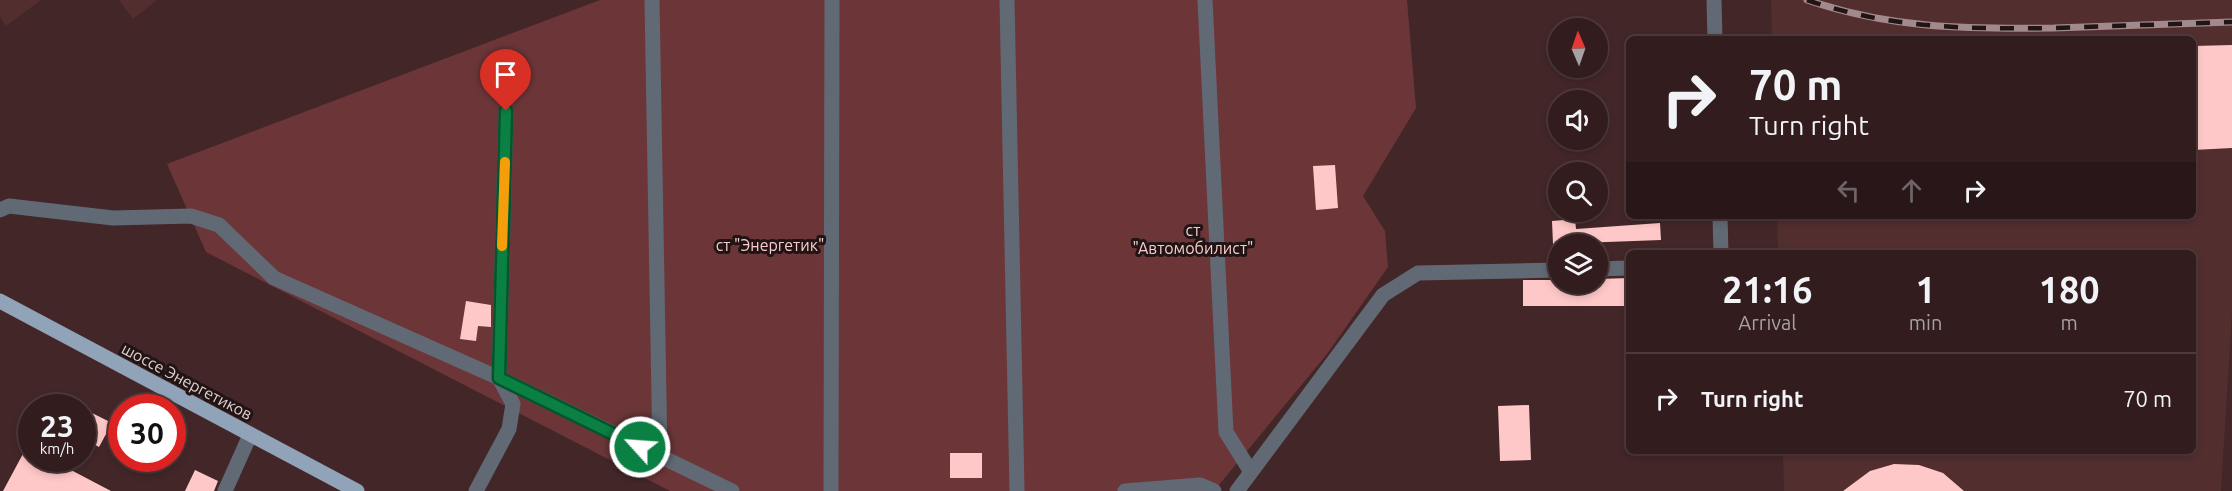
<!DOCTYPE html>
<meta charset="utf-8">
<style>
:root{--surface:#321c1e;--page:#3a2527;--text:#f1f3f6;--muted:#a8a1a4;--line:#4d3a3c}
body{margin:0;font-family:Ubuntu,sans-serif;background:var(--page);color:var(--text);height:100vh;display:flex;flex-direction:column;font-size:22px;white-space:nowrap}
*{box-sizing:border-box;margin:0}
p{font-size:20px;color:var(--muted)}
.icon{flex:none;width:33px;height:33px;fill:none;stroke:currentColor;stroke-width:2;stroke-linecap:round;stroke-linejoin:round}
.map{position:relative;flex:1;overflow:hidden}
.side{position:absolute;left:1626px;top:250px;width:570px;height:204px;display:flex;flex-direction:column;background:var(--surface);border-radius:9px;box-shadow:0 3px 9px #0003,0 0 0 2px var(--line)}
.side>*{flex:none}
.banner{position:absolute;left:1626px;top:36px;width:570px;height:183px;border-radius:9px;box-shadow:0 3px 9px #0003,0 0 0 2px var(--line);background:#321c1e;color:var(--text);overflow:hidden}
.needle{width:39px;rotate:358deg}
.controls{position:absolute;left:1548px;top:18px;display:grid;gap:12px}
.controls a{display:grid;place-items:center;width:60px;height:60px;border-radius:50%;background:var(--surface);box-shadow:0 3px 9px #0003,0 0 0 2px var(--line);font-size:30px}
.speed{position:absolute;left:18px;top:394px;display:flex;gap:12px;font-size:30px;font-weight:700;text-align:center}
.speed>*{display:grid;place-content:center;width:78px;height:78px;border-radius:50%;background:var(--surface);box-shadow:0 3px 9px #0003,0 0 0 2px var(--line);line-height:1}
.speed small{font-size:15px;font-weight:400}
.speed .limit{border:9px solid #d22;background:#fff;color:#111}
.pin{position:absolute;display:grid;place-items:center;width:51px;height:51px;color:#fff;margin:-62px -26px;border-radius:50% 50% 50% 0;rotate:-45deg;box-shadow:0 0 6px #0007}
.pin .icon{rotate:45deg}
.me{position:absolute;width:66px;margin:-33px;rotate:296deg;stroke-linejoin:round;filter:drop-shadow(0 0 4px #0008)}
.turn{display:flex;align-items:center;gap:21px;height:126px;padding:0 24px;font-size:27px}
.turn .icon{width:78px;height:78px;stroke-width:2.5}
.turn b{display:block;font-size:42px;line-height:51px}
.lanes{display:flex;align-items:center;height:57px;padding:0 24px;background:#0003;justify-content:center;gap:30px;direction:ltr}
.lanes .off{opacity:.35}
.eta{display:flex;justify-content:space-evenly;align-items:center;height:102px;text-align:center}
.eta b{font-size:36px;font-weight:700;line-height:42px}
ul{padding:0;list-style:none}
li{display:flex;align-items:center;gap:18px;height:90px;padding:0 24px;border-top:2px solid var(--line)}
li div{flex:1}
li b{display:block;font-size:22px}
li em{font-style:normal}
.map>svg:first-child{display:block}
.built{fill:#522e2f}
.green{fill:#6c3639}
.building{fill:#ffc8c8}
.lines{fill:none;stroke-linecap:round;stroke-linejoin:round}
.minor{stroke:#616a74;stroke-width:15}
.major{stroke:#91a3b8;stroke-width:15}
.rail-casing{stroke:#a28a8b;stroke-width:7}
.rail{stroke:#211414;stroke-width:4.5;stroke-dasharray:14;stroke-linecap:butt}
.route-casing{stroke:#07532c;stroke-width:15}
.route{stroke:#0b8043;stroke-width:10}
.slow{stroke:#f59e0b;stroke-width:10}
.labels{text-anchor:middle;stroke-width:6;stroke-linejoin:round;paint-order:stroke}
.park-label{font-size:16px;fill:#facbcb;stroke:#211414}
.street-label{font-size:16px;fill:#e2cece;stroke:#211414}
</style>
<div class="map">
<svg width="2232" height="491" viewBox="0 0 2232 491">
<rect width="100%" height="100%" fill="#432628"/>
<path class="built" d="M0,0H41L6,26L0,17Z
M119,0H157L133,19Z
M1771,0H2232V313L2221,491H1784L1783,452H2193V254L1778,253L1777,216H2193V39H1772Z"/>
<path class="green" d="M600,0H1407L1416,108L1363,196L1385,231L1388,267L1327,354L1214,491H670L206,252L167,164Z"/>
<path class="building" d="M2232,45V148L2193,150V46Z
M1335,165L1338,208L1316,210L1313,166Z
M1575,219L1576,229L1660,223L1661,240L1553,244L1552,221Z
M1629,278V306H1523V280H1558V284H1598V279Z
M466,301L491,305V327L478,326L476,341L460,339Z
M54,394L82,408H47Z
M1529,405L1531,460L1500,461L1498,406Z
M82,408L112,423L99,447L82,438Z
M32,437V459H50L111,491H3Z
M950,453H982V478H950Z
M1894,464L1919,465L1943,473L1964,491H1843L1870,471Z
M195,470L218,481L214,491H185Z"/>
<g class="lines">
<path class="minor" d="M652,0L660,456
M1007,0L1017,491
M1205,0L1226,432L1251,472
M1714,0L1715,39
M0,210L9,206L113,218L191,216L219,225L274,278L499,378L732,491
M1720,216L1721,254
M1598,269L1629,268
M225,491L250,435
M476,491L509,429L513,404L499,378L506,111
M831,491L832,0
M1125,491L1200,485L1214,491
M1237,491L1383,295L1418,273L1558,270"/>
<path class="major" d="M0,301L357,491"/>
<defs>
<path id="rail" d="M1807,0C1892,29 1966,29 2054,28C2114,26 2173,24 2232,22"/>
</defs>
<use href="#rail" class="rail-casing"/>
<use href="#rail" class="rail"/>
</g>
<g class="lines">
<defs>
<path id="route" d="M506,111L499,378L640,447"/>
</defs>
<use href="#route" class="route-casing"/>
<use href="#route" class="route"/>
<path class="slow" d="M502,246L505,162"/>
</g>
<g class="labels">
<g class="park-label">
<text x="1193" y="236">ст<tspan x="1193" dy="18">"Автомобилист"</tspan></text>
<text x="770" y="251">ст "Энергетик"</text>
</g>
<g class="street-label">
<text transform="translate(187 381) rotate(28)" y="6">шоссе Энергетиков</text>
</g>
</g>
</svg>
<div class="controls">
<a><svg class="needle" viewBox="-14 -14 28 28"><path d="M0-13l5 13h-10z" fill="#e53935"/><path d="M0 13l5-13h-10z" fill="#a8a1a4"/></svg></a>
<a><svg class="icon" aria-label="sound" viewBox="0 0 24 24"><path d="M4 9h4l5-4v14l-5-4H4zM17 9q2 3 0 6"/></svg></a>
<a><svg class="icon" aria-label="search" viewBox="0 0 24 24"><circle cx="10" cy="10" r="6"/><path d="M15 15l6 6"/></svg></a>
<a><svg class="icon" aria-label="layers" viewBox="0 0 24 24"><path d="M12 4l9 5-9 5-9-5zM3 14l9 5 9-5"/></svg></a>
</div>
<div class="speed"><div>23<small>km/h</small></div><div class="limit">30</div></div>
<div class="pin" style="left:506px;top:111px;background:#d93025"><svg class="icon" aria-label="arrive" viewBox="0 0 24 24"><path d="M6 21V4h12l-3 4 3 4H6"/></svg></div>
<svg class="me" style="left:640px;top:447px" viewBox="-20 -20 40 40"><circle r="17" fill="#0b8043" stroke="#fff" stroke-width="3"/><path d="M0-11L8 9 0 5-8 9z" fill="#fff"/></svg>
<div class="banner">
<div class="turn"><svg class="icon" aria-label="right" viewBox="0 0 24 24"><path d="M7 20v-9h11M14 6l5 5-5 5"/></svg><div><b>70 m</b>Turn right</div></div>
<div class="lanes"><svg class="icon off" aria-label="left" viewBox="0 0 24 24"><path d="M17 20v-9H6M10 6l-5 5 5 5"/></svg><svg class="icon off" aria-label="ahead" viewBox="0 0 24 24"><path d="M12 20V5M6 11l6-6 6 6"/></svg><svg class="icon" aria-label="right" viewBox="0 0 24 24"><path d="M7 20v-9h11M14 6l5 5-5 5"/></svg></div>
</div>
<section class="side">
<div class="eta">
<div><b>21:16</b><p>Arrival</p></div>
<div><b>1</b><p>min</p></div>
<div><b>180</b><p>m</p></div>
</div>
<ul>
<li><svg class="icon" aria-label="right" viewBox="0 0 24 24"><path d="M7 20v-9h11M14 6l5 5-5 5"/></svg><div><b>Turn right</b></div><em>70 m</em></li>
</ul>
</section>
</div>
